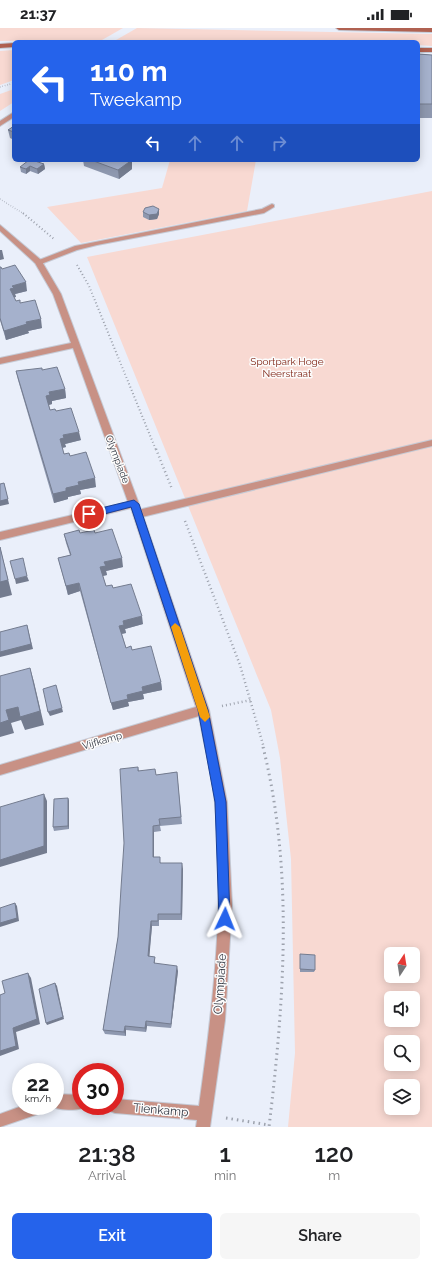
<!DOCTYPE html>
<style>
:root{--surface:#fff;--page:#f6f6f6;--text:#202124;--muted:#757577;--accent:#2563eb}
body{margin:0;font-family:Raleway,sans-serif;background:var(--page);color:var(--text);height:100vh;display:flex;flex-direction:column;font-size:15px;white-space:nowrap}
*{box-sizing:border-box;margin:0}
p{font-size:13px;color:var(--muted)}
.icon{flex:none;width:22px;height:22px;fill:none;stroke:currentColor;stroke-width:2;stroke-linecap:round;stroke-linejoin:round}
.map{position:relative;height:1099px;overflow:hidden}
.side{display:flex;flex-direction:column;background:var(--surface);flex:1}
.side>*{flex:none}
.guide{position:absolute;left:12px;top:12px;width:408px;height:122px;border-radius:6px;box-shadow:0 2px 10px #0003;background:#2563eb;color:#fff;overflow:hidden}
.needle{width:26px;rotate:12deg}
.buttons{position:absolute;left:384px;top:919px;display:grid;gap:8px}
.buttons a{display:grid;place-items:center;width:36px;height:36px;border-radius:6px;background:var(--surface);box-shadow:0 2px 10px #0003;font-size:20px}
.speed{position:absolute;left:12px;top:1035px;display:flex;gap:8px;font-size:20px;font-weight:700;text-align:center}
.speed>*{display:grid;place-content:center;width:52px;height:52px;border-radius:50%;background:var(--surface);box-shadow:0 2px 10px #0003;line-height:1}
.speed small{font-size:10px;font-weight:400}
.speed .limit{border:6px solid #d22;background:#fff;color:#111}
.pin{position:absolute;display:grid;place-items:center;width:34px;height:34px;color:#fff;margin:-17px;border:2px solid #fff;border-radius:50%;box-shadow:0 1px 4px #0007}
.me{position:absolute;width:44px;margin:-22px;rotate:2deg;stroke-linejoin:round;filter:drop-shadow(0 0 3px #0008)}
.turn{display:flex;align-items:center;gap:14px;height:84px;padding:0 12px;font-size:18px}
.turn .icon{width:52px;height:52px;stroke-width:2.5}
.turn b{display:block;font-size:28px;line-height:34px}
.lanes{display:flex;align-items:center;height:38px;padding:0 12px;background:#0003;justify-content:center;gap:20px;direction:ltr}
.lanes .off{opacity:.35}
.eta{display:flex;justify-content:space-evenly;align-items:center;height:68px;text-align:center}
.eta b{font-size:24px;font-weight:600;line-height:28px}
.button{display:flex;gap:8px;margin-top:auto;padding:8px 12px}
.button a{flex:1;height:46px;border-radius:6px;background:var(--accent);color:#fff;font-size:16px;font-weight:600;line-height:46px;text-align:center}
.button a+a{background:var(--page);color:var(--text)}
.status{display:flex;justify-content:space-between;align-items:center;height:28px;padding:0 20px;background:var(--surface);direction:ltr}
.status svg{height:11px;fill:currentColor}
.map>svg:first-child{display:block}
.green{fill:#f8d9d2;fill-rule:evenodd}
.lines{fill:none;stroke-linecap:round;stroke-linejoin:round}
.service-casing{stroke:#c5cad5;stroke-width:2}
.minor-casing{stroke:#c5cad5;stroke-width:2}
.secondary-casing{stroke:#c5cad5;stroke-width:2}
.path-far3{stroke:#9da2ad;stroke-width:1.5;stroke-dasharray:0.5 2;stroke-linecap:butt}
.path-far2{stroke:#9da2ad;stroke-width:2;stroke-dasharray:1 2.5;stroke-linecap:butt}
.path-far1{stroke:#9da2ad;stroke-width:2.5;stroke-dasharray:1 3;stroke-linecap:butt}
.path{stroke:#9da2ad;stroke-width:3;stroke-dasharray:1.5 4;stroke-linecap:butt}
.service{fill:#c89185;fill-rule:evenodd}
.minor{fill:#c89185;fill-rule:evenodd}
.secondary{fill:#b06151;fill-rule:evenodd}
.wall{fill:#8e98af}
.shaded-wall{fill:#747c8f}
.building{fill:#a5b1cc;stroke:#747c8f}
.route{fill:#2563eb;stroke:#184099}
.slow{fill:#f59e0b}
.labels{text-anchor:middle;stroke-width:3;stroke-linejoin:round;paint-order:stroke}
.park-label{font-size:10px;fill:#802617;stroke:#fcfcfc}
.street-label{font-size:10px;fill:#323742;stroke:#fcfcfc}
.near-street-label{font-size:12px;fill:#323742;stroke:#fcfcfc}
</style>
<div class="status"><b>21:37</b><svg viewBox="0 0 49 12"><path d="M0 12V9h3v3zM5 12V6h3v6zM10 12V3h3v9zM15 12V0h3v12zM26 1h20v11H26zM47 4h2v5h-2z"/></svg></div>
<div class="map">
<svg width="432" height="1099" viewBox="0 0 432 1099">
<rect width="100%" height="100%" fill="#eaeffa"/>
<path class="green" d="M0,0H123L102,12L0,13Z
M137,0L432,6V18L418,17V14L116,12Z
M14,22V52L0,57V23Z
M14,61V74L0,83V66Z
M170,132H256L247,183L81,215L47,179L162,160Z
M432,163V1099H288L295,1025L291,831L280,730L271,682L87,229ZM391,926H413V948H391ZM391,970H413V992H391ZM391,1014H413V1036H391ZM391,1058H413V1080H391Z"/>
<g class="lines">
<defs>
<path id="service" d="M272,176L274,177V179L264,185L97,217L77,222L41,236H38L34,234L75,218L262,181Z
M432,412V418L138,490L133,486L138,482Z"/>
<path id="minor" d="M14,84V89L0,98V93Z
M0,197L41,232L61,266L139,476L209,682L227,774L232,877L225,992L210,1099H196L197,1092L115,1085L110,1083L108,1078H115V1071L199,1078C213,978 225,877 215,775C212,746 204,717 199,688L0,747V737L196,679L131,480L0,512V504L128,474L73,320L0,336V330L71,315L53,266L35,235L0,203Z
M55,1066L81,1067V1078H86C79,1084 59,1082 50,1078H55Z
M22,1078H49L47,1083L0,1099V1086Z"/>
<path id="secondary" d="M336,0H432V4L339,2Z
M14,15V19L0,20V16Z
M418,20H432V24H418Z"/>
</defs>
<use href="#service" class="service-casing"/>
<use href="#minor" class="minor-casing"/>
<use href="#secondary" class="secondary-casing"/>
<path class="path-far3" d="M0,59L14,55
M0,171L24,186"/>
<path class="path-far2" d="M23,185L54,211
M77,237L89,258L156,422"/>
<path class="path-far1" d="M156,421L172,461
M185,493L240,637L264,720
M222,678L251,672"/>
<path class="path" d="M263,719C294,843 284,974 269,1099
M226,1090L269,1097"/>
<use href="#service" class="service"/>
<use href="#minor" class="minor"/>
<use href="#secondary" class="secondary"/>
</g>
<path class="wall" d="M418,26L432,27V90H418Z
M14,98V112L10,110L8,102Z
M83,132H132V141L119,151L84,138Z
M44,136L45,141L38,146L30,143L26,146L21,144L20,139Z
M159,181V186L157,191L149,192L143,189V184Z
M0,239L27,263L15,266L16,269H14L16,273L20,275L42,300L28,303L29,305L6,312L0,292Z
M42,342L65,361L66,370L52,373V376L49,377L50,382L56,383L81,412L65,416L66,419L62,420L64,426L70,428L96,459L80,462L81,466L68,469V471L54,475L18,352L16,343Z
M95,505L123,539L106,543L107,547L103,548L106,558L113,560L143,596L125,601L126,605L122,606L126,620L132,622L161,654L162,662L143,666L144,671L128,674L129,678L113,682L80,563L68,567L58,530L70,527L66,515L64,506Z
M138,739L139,743L156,747L177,744L182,796L160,798L161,803L154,804V829L161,835L183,841L182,892H159V898H152L149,928L155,929V936L178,943L171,1000L147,998L146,1004L126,1002V1008L105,1006L103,1002L118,909Z
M68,770L69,773V801L54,803L53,799Z
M300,926L315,942L314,944H300Z"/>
<path class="shaded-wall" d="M132,132V141L119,151L118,142Z
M44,136L45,141L38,146L37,141Z
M30,138V143L26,146V141Z
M159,181V186L157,191L149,192V187Z
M0,222H2L4,231L0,232Z
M26,254L27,263L15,266L16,269L12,270L10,261L12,258Z
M41,291L42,300L28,303L29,305L6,312L4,303L26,294Z
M65,361L66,370L52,373V376L48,377L46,368L49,364Z
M79,404L81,412L65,416L66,419L61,420L60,411L63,407Z
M95,450L96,459L80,462L81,466L68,469V471L54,475L53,466L78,454Z
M4,455L9,476L0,478V473Z
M0,519L12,567L0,570Z
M122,530L123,539L106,543L107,547L102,548L100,539L104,534Z
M27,548L29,553L16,556L15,551Z
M79,555L80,563L68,567L66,558Z
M142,588L143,596L125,601L126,605L120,606L119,598L123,593Z
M27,597L33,621L0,629V624Z
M30,640L34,654L44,697L25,702L21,692L11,695L14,705L0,709V695L6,682Z
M161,654L162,662L143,666L144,671L128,674L129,678L113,682L111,675L142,659Z
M62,680L63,684L50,688L48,684Z
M44,766L47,773V825L0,839V832Z
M68,770L69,773V801L68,798Z
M153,798L154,804V835L153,829Z
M182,835L183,841L182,892L181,886Z
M15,875L17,878L19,893L0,899V895Z
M151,893L152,898L149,933L148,928Z
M177,938L178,943L171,1000V996Z
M28,945L31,950L40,996L16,1004L19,1021L0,1028V1023L13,1000Z
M55,955L57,958L64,991L47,997L46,995Z
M146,993L147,998L146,1004L145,1000Z
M125,998L126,1002V1008L124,1004Z"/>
<path class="building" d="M418,26L432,27V76H418Z
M14,98V104L8,102Z
M29,132H32L44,136L37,141L30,138L26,141L20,139Z
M91,132H132L118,142Z
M153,178L159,181L157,186L149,187L143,184L145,180Z
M15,237L26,254L12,258L14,260L10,261L16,273L20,272V275L35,272L41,291L26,294L27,296L4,303L0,290V239H1L2,241Z
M57,339L65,361L49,364L50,367L46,368L50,382L55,381L56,383L71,380L79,404L63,407L64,410L60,411L64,426L69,425L70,428L86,424L95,450L78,454L79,457L66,460V463L53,466L16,343L42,340V342Z
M4,455L8,471L0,473V456Z
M112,501L122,530L104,534L106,538L100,539L106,558L112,557L113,560L131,556L142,588L123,593L124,597L119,598L126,620L131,618L132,622L151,618L161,654L142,659L143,663L127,667L128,671L111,675L79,555L66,558L58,530L71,527L64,506L79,502L80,505L94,502L95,505Z
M0,519L8,552L0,554Z
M23,530L27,548L15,551L10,533Z
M27,597L31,616L0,624V604Z
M30,640L40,683L20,689L18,679L6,682L9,692L0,695V648Z
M56,657L62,680L48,684L43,661Z
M138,739V743L155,741L156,747L177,744L181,789L159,791L160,797L153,798V829H160V835H182L181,886H158V893H151L148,928L155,929L154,935L177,938L171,996L146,993L145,1000L125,998L124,1004L103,1002L118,909L121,860L124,815L120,741Z
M44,766V818L0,832V779Z
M68,770V798L53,799L54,771Z
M15,875L17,890L0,895V880Z
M300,926L315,927V942L300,941Z
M28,945L37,991L13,1000L16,1018L0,1023V967L5,965L2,953Z
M55,955L63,989L46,995L39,961Z"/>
<path class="route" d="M134,472L139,476L208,682L226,774L230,891L229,895L225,897L220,895L219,891L215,774L198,682L131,479L89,490L85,486L89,483Z"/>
<path class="slow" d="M175,595L180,599L210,689L205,694L200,689L171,599Z"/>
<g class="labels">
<g class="park-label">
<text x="287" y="337">Sportpark Hoge<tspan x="287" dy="12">Neerstraat</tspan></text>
</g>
<g class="street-label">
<text transform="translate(118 431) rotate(69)" y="4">Olympiade</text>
<text transform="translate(102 712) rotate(-16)" y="4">Vijfkamp</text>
</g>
<g class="near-street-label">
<text transform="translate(220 956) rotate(-86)" y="4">Olympiade</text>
<text transform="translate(161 1082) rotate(5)" y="4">Tienkamp</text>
</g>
</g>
</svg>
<div class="buttons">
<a><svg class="needle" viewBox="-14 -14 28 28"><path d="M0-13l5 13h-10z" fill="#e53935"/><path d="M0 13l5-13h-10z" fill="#757577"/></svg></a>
<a><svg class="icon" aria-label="sound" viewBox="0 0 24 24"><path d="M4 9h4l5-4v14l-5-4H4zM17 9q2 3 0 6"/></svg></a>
<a><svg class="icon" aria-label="search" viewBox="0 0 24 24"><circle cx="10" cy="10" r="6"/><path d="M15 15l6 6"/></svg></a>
<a><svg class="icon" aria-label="layers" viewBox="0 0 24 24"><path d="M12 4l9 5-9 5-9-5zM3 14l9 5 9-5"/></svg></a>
</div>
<div class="speed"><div>22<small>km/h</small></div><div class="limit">30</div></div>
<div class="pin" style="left:89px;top:486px;background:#d93025"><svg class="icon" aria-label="arrive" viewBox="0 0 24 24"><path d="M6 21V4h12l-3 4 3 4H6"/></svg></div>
<svg class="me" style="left:225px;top:891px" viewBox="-20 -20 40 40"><path d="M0-17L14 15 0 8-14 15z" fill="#2563eb" stroke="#fff" stroke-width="4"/></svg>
<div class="guide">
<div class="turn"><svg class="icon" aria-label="left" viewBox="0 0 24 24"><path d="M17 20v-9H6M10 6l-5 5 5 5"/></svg><div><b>110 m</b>Tweekamp</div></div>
<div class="lanes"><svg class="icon" aria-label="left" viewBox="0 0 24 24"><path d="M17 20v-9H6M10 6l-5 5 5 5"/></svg><svg class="icon off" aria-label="ahead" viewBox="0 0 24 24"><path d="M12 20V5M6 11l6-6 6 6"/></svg><svg class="icon off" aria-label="ahead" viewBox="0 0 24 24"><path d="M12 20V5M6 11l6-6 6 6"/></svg><svg class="icon off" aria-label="right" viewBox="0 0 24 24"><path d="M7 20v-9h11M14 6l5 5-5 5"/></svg></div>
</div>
</div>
<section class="side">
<div class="eta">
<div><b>21:38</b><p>Arrival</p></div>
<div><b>1</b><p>min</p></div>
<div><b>120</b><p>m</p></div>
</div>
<div class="button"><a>Exit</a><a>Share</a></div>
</section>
